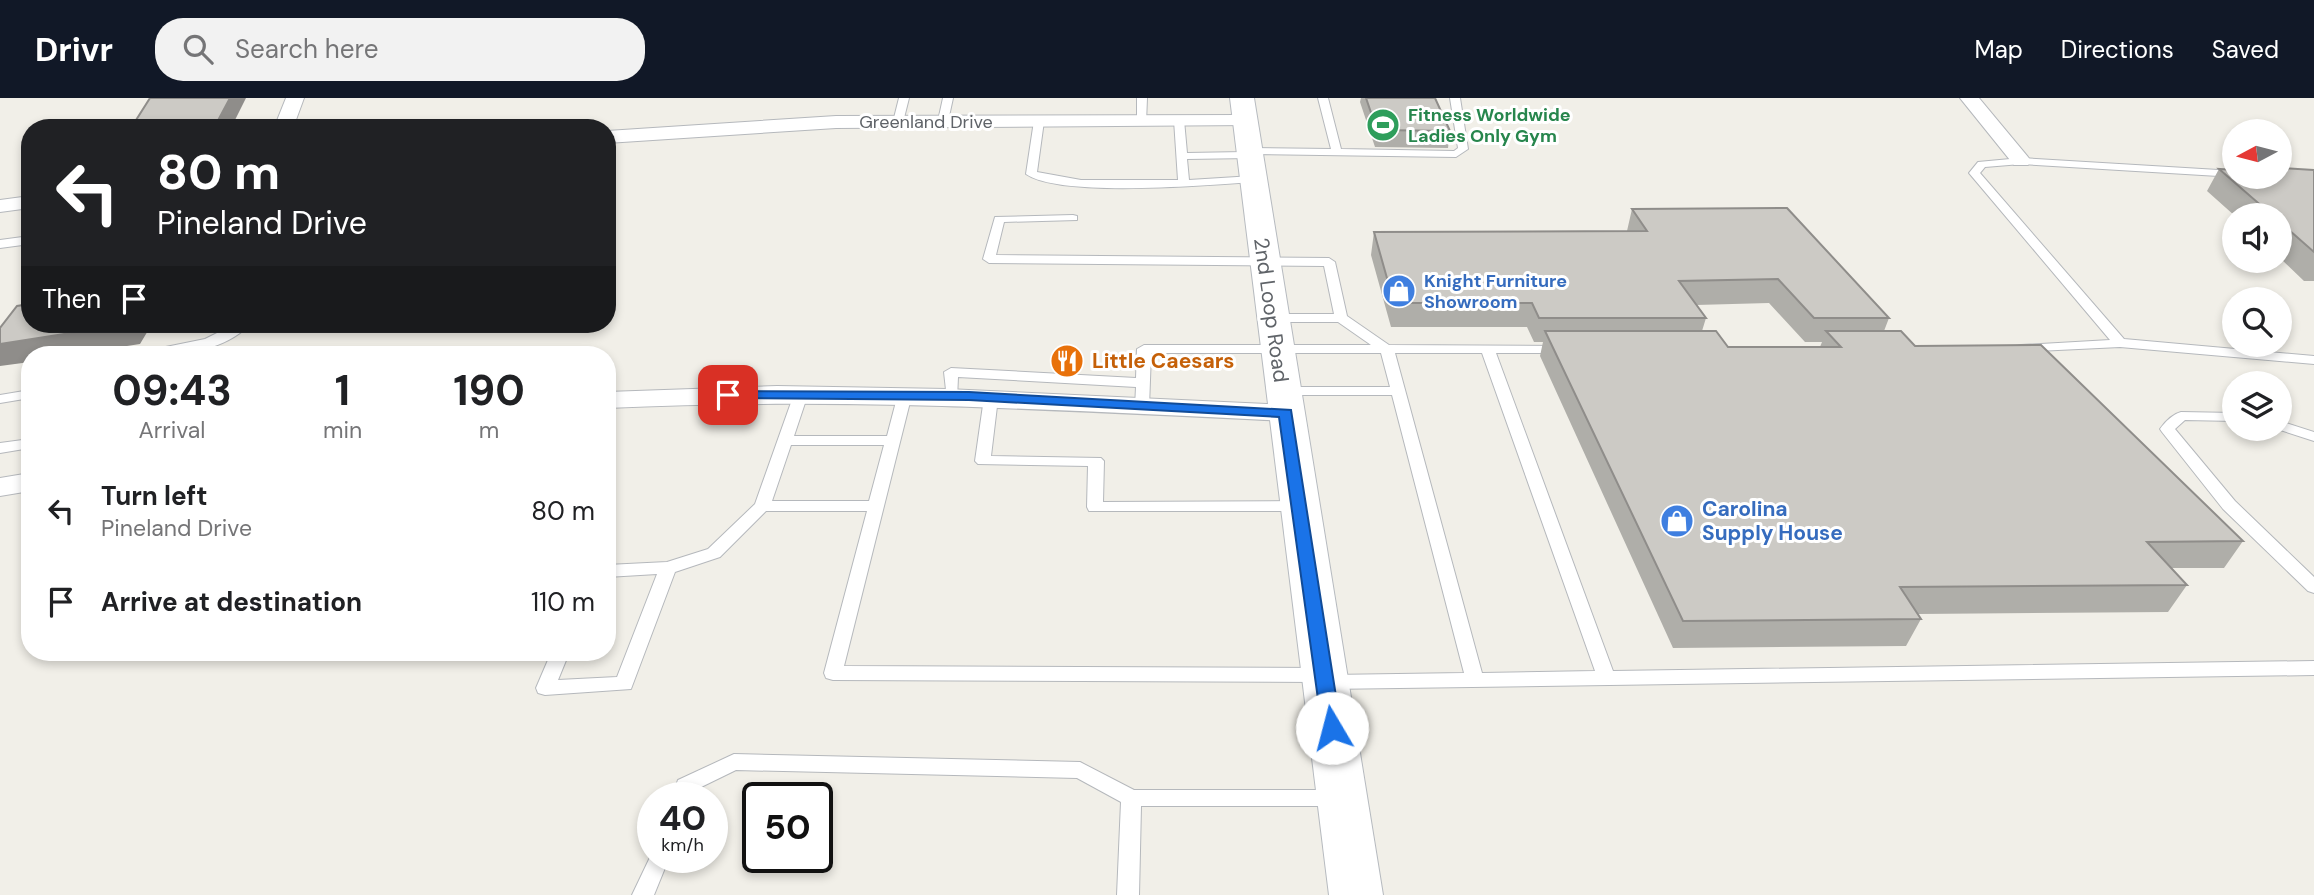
<!DOCTYPE html>
<style>
:root{--surface:#fff;--page:#f2f2f2;--text:#202124;--muted:#757577;--accent:#111827}
body{margin:0;font-family:"DM Sans",sans-serif;background:var(--page);color:var(--text);height:100vh;display:flex;flex-direction:column;font-size:26px;white-space:nowrap}
*{box-sizing:border-box;margin:0}
p{font-size:23px;color:var(--muted)}
.icon{flex:none;width:38px;height:38px;fill:none;stroke:currentColor;stroke-width:2;stroke-linecap:round;stroke-linejoin:round}
.map{position:relative;flex:1;overflow:hidden}
.details{position:absolute;left:21px;top:248px;width:595px;height:315px;display:flex;flex-direction:column;background:var(--surface);border-radius:28px;box-shadow:0 4px 10px #0003}
.details>*{flex:none}
.top-card{position:absolute;left:21px;top:21px;width:595px;height:214px;border-radius:28px;box-shadow:0 4px 10px #0003;background:#202124;color:#fff;overflow:hidden}
.needle{width:46px;rotate:263deg}
.fabs{position:absolute;left:2222px;top:21px;display:grid;gap:14px}
.fabs a{display:grid;place-items:center;width:70px;height:70px;border-radius:50%;background:var(--surface);box-shadow:0 4px 10px #0003;font-size:35px}
.speed{position:absolute;left:637px;top:684px;display:flex;gap:14px;font-size:35px;font-weight:700;text-align:center}
.speed>*{display:grid;place-content:center;width:91px;height:91px;border-radius:50%;background:var(--surface);box-shadow:0 4px 10px #0003;line-height:1}
.speed small{font-size:18px;font-weight:400}
.speed .limit{border:4px solid #111;border-radius:10px;background:#fff;color:#111}
.pin{position:absolute;display:grid;place-items:center;width:60px;height:60px;color:#fff;margin:-30px;border-radius:14px;box-shadow:0 4px 10px #0006}
.me{position:absolute;width:77px;margin:-38px;rotate:352deg;stroke-linejoin:round;filter:drop-shadow(0 0 5px #0008)}
.turn{display:flex;align-items:center;gap:24px;height:147px;padding:0 21px;font-size:32px}
.turn .icon{width:91px;height:91px;stroke-width:2.5}
.turn b{display:block;font-size:49px;line-height:60px}
.then{display:flex;align-items:center;height:66px;padding:0 21px;background:#0003;gap:14px;font-size:26px}
.eta{display:flex;justify-content:space-evenly;align-items:center;height:119px;text-align:center}
.eta b{font-size:42px;font-weight:700;line-height:49px}
ul{padding:0;list-style:none}
li{display:flex;align-items:center;gap:21px;height:91px;padding:0 21px}
li div{flex:1}
li b{display:block;font-size:26px}
li em{font-style:normal}
header{display:flex;align-items:center;gap:42px;box-sizing:border-box;height:98px;padding:0 35px;background:var(--accent);color:#fff}
header strong{font-size:33px}
nav{display:flex;gap:38px;margin-inline-start:auto;font-size:24px}
.search{width:490px;height:63px;background:var(--page);display:flex;align-items:center;gap:18px;box-sizing:border-box;padding:0 24px;border-radius:28px;color:var(--muted);font-size:26px}
.map>svg:first-child{display:block}
.lines{fill:none;stroke-linecap:round;stroke-linejoin:round}
.service-casing{stroke:#b5b8bc;stroke-width:2}
.minor-casing{stroke:#b5b8bc;stroke-width:2}
.secondary-casing{stroke:#b6babf;stroke-width:2}
.service{fill:#fff;fill-rule:evenodd}
.minor{fill:#fff;fill-rule:evenodd}
.secondary{fill:#fff;fill-rule:evenodd}
.wall{fill:#afaea9;fill-rule:evenodd}
.shaded-wall{fill:#8f8d8a}
.building{fill:#cccac5;stroke:#8f8d8a;stroke-width:2}
.route{fill:#1a73e8;stroke:#114b97;stroke-width:2}
.labels{text-anchor:middle;stroke-width:6;stroke-linejoin:round;paint-order:stroke}
.far-leisure-label{font-size:18px;font-weight:bold;fill:#27864d;stroke:#fff;text-anchor:start}
.far-street-label{font-size:18px;fill:#5f6368;stroke:#fff}
.far-shop-label{font-size:18px;font-weight:bold;fill:#366cbe;stroke:#fff;text-anchor:start}
.street-label{font-size:21px;fill:#5f6368;stroke:#fff}
.food-label{font-size:21px;font-weight:bold;fill:#c56008;stroke:#fff;text-anchor:start}
.shop-label{font-size:21px;font-weight:bold;fill:#366cbe;stroke:#fff;text-anchor:start}
</style>
<header>
<strong>Drivr</strong>
<div class="search"><svg class="icon" aria-label="search" viewBox="0 0 24 24"><circle cx="10" cy="10" r="6"/><path d="M15 15l6 6"/></svg>Search here</div>
<nav><a>Map</a><a>Directions</a><a>Saved</a></nav>
</header>
<div class="map">
<svg width="2314" height="797" viewBox="0 0 2314 797">
<rect width="100%" height="100%" fill="#f1efe8"/>
<g class="lines">
<defs>
<path id="service" d="M899,0H909L903,24L898,27L893,24Z
M943,0H953L948,23L943,26L938,23Z
M1137,0H1147L1146,25L1137,23Z
M1318,0H1328L1341,51L1454,53L1458,50L1450,0H1460L1468,51L1456,59L1255,56L1250,60L1187,61L1189,82L1253,78L1258,81L1253,84C1207,87 1060,100 1026,76L1034,23L1039,20L1044,23L1037,74L1081,82H1178L1174,22L1179,19L1184,22L1187,55L1244,54L1249,50L1331,51Z
M2021,60L2235,73V79H2237H2235L2021,66L1985,69L1980,75L2124,241L2314,258V266L2120,249L2016,254L2014,251L2016,248L2021,247L2110,242L1969,75L1978,64Z
M1073,117L1077,118V122L1004,124L996,157L1329,160L1335,164L1347,218L1389,247L1566,248L1568,251L1561,255H1496L1613,573L2314,563V577L1327,591L1320,589L1318,584L833,582L826,580L824,575L867,413H766L720,459L675,474L631,591L545,597L538,595L536,590L551,555H569L558,582L617,579L657,476L607,479V467L667,464L708,451L755,406L794,296L801,292L808,296L794,338H887L898,296L905,292L912,296L844,568L1322,570L1329,572L1331,577L1464,575L1392,297H1283L1276,293L1283,289H1390L1381,255H1151L1149,309L1142,313L1135,309L1136,289L958,279L957,301H947L944,274L951,270L1136,280L1137,251L1144,247H1371L1338,224H1272L1265,220L1272,216H1334L1324,168L989,165L983,161L995,119ZM1395,255H1482L1595,573L1482,575ZM791,347H884L869,403H772Z
M30,138V146L0,150V142Z
M235,226H250C224,254 175,259 139,257L146,253L205,241Z
M30,292V300L0,305V297Z
M991,296L998,300L991,358L1101,360L1104,363L1103,404L1300,403L1308,408L1300,413H1089L1087,409L1088,368L978,366L975,363L984,300Z
M2181,314L2235,315V323L2185,322L2175,331L2235,403L2314,479V495L2308,493L2223,411L2162,334L2160,331C2165,324 2173,316 2181,314Z
M2280,323L2314,334V343L2277,331H2280Z
M30,341V350L0,355V345Z
M734,656L1080,664L1134,692H1336L1343,694L1346,700L1343,706L1336,708H1141L1139,797H1117L1121,704L1077,680L736,672L693,693L691,700H671L678,682Z
M653,753V760H669L654,797H632Z"/>
<path id="minor" d="M286,0H304L293,30H274Z
M1960,0H1979L2028,59L2031,63L2028,67H2014Z
M1245,17L1254,23L1252,27L836,30L607,45V33L836,18Z
M30,98V110L0,114V102Z
M777,288L947,291L1286,307L1296,309L1300,315L1296,321L1286,323C1060,312 834,299 607,310V294Z
M30,375V393L0,398V380Z"/>
<path id="secondary" d="M1230,0H1254L1383,797H1329Z"/>
</defs>
<use href="#service" class="service-casing"/>
<use href="#minor" class="minor-casing"/>
<use href="#secondary" class="secondary-casing"/>
<use href="#service" class="service"/>
<use href="#minor" class="minor"/>
<use href="#secondary" class="secondary"/>
</g>
<path class="wall" d="M1361,0H1435L1450,33L1448,50L1375,49L1360,4Z
M2219,71L2235,79L2314,72V183H2304L2280,160V117H2235V118L2207,93Z
M1632,111L1889,220L1884,233L1915,248L2243,443L2224,470H2171L2187,487L2168,514L1918,516L1921,521L1906,548L1673,550L1540,258L1543,244H1534L1527,229H1391L1371,157L1374,134L1627,133ZM1769,205L1805,244H1822L1820,249H1728L1702,233L1706,220L1696,207Z"/>
<path class="shaded-wall" d="M230,0H246L231,30H214Z
M128,226H152L140,246L69,257H30V264L0,268V246Z"/>
<path class="building" d="M150,0H230L214,30H131Z
M1366,0H1435L1450,33L1377,32Z
M2280,70L2314,72V154L2280,124V117H2272L2219,71L2235,72V79H2280Z
M1787,110L1889,220H1814L1778,181L1679,183L1706,220H1539L1532,205H1394L1374,134L1647,133L1632,111Z
M30,206V226H128L0,246V230L17,208Z
M1545,233H1716L1728,249H1841L1826,233H1901L1915,248L2041,247L2243,443L2147,444L2187,487L1900,489L1921,521L1683,523Z"/>
<path class="route" d="M728,293L969,294L1291,312L1341,630L1338,636H1325L1322,630L1279,319L969,302L723,300V294Z"/>
<defs>
<symbol id="stadium-disc" viewBox="-11 -11 22 22"><circle r="9.5" fill="#2e9e5b" stroke="#fff"/><path d="M0-5a6.5 5 0 1 0 0 10a6.5 5 0 1 0 0-10ZM-3.5-1.8h7v3.6h-7Z" fill="#fff"/></symbol>
<symbol id="shop-disc" viewBox="-11 -11 22 22"><circle r="9.5" fill="#3f7fe0" stroke="#fff"/><path d="M-5-2.5h2.3a2.7 3.5 0 0 1 5.4 0H5L5.5 6h-11ZM-1.5-2.5h3a1.5 2.3 0 0 0-3 0Z" fill="#fff"/></symbol>
<symbol id="restaurant-disc" viewBox="-11 -11 22 22"><circle r="9.5" fill="#e8710a" stroke="#fff"/><path d="M-5-6h1v4h1v-4h1v4h1v-4h1v5L-1.5 .5V6h-2V.5L-5-1ZM5-6V6H3V1.5H1.5Q1.5-4 5-6Z" fill="#fff"/></symbol>
</defs>
<g fill-rule="evenodd">
<use href="#stadium-disc" x="1364" y="8" width="38" height="38"/>
<use href="#shop-disc" x="1380" y="174" width="38" height="38"/>
<use href="#restaurant-disc" x="1048" y="244" width="38" height="38"/>
<use href="#shop-disc" x="1658" y="404" width="38" height="38"/>
</g>
<g class="labels">
<g class="far-leisure-label">
<text x="1408" y="23">Fitness Worldwide<tspan x="1408" dy="21">Ladies Only Gym</tspan></text>
</g>
<g class="far-street-label">
<text x="926" y="30">Greenland Drive</text>
</g>
<g class="far-shop-label">
<text x="1424" y="189">Knight Furniture<tspan x="1424" dy="21">Showroom</tspan></text>
</g>
<g class="street-label">
<text transform="translate(1271 212) rotate(82)" y="7">2nd Loop Road</text>
</g>
<g class="food-label">
<text x="1092" y="270">Little Caesars</text>
</g>
<g class="shop-label">
<text x="1702" y="418">Carolina<tspan x="1702" dy="24">Supply House</tspan></text>
</g>
</g>
</svg>
<div class="fabs">
<a><svg class="needle" viewBox="-14 -14 28 28"><path d="M0-13l5 13h-10z" fill="#e53935"/><path d="M0 13l5-13h-10z" fill="#757577"/></svg></a>
<a><svg class="icon" aria-label="sound" viewBox="0 0 24 24"><path d="M4 9h4l5-4v14l-5-4H4zM17 9q2 3 0 6"/></svg></a>
<a><svg class="icon" aria-label="search" viewBox="0 0 24 24"><circle cx="10" cy="10" r="6"/><path d="M15 15l6 6"/></svg></a>
<a><svg class="icon" aria-label="layers" viewBox="0 0 24 24"><path d="M12 4l9 5-9 5-9-5zM3 14l9 5 9-5"/></svg></a>
</div>
<div class="speed"><div>40<small>km/h</small></div><div class="limit">50</div></div>
<div class="pin" style="left:728px;top:297px;background:#d93025"><svg class="icon" aria-label="arrive" viewBox="0 0 24 24"><path d="M6 21V4h12l-3 4 3 4H6"/></svg></div>
<svg class="me" style="left:1332px;top:630px" viewBox="-20 -20 40 40"><circle r="19" fill="#fff"/><path d="M0-13L10 11 0 6-10 11z" fill="#1a73e8"/></svg>
<div class="top-card">
<div class="turn"><svg class="icon" aria-label="left" viewBox="0 0 24 24"><path d="M17 20v-9H6M10 6l-5 5 5 5"/></svg><div><b>80 m</b>Pineland Drive</div></div>
<div class="then">Then<svg class="icon" aria-label="arrive" viewBox="0 0 24 24"><path d="M6 21V4h12l-3 4 3 4H6"/></svg></div>
</div>
<section class="details">
<div class="eta">
<div><b>09:43</b><p>Arrival</p></div>
<div><b>1</b><p>min</p></div>
<div><b>190</b><p>m</p></div>
</div>
<ul>
<li><svg class="icon" aria-label="left" viewBox="0 0 24 24"><path d="M17 20v-9H6M10 6l-5 5 5 5"/></svg><div><b>Turn left</b><p>Pineland Drive</p></div><em>80 m</em></li>
<li><svg class="icon" aria-label="arrive" viewBox="0 0 24 24"><path d="M6 21V4h12l-3 4 3 4H6"/></svg><div><b>Arrive at destination</b></div><em>110 m</em></li>
</ul>
</section>
</div>
